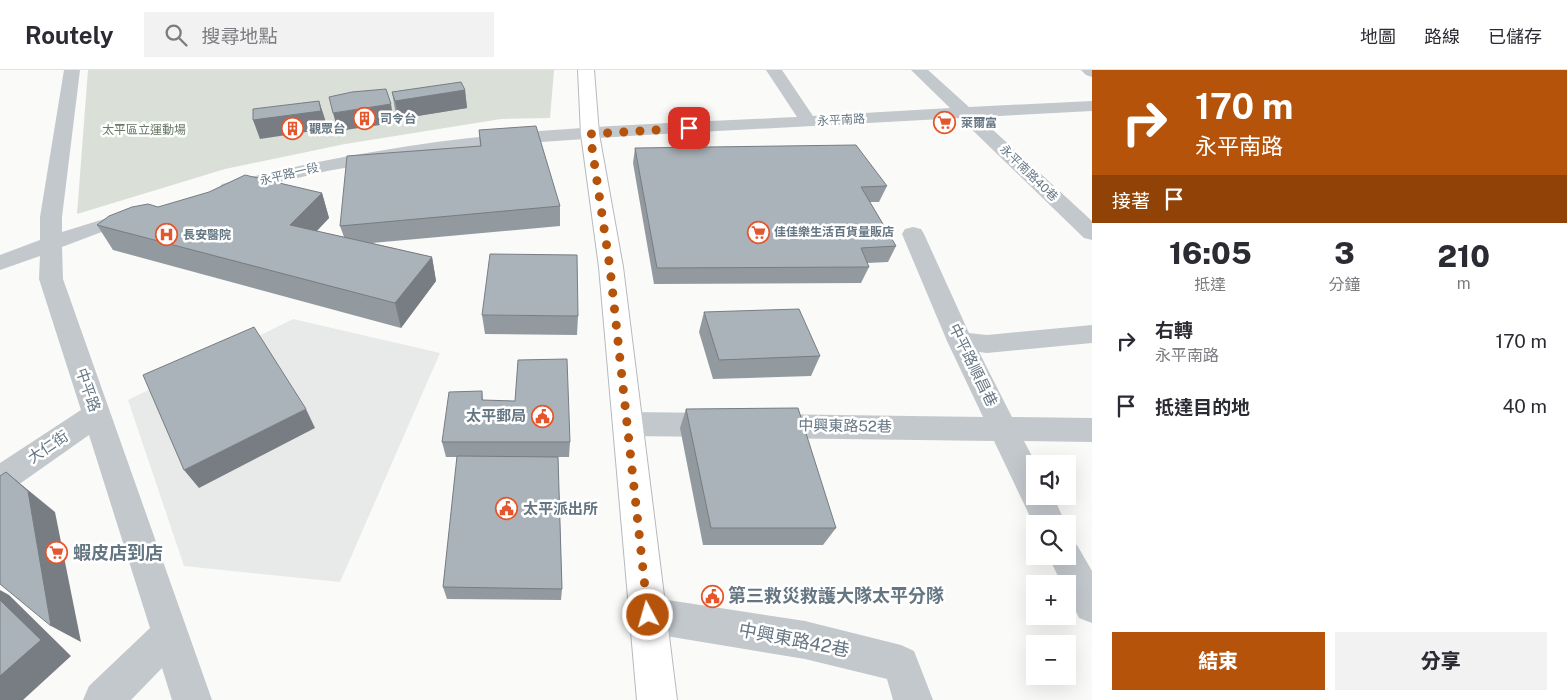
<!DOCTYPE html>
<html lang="zh-TW">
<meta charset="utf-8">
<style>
:root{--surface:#fff;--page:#f2f2f3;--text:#2b2b33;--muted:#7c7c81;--line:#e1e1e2;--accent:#b45309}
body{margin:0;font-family:"Public Sans","Noto Sans TC",sans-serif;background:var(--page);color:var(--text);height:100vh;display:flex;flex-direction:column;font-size:19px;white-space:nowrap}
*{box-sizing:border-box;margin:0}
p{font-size:16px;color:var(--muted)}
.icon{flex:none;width:28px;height:28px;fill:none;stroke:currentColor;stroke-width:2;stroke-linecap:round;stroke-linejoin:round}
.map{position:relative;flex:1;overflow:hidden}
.sheet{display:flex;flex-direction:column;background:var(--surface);width:475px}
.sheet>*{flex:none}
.guide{background:#b45309;color:#fff;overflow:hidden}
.buttons{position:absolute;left:1026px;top:385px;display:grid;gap:10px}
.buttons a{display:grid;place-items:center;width:50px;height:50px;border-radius:0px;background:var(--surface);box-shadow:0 5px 20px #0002;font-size:25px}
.pin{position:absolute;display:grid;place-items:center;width:42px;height:42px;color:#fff;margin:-21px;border-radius:10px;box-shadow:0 2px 8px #0006}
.me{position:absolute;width:55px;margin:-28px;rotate:354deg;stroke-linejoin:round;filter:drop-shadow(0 0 4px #0008)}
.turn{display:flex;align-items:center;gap:18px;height:105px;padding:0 20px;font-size:22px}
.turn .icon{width:65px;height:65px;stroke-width:2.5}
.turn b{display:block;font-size:35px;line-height:42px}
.then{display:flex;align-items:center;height:48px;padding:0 20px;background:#0003;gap:10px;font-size:19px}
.eta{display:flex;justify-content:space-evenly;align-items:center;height:85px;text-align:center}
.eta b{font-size:30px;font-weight:800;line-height:35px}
.cta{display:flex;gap:10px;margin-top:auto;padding:10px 20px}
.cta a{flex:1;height:58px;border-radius:0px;background:var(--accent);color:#fff;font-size:20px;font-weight:800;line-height:58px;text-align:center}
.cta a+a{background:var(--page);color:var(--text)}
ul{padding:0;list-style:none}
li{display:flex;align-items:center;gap:15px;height:65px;padding:0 20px}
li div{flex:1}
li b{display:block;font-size:19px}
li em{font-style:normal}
header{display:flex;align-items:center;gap:30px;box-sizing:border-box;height:70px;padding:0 25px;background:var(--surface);border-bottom:1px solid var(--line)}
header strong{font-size:24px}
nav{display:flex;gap:28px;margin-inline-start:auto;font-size:18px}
.search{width:350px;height:45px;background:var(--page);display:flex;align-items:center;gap:12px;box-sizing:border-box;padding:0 18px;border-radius:0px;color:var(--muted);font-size:19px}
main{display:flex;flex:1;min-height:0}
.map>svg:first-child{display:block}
.built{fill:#e8e9e9}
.green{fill:#dadfd7}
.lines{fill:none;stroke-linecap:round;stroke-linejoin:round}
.major-casing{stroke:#b5babe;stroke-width:2}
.minor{fill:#c3c8cc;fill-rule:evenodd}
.major{fill:#fff;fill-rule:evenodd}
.wall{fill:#929a9f}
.shaded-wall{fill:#777d82}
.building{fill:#aab3b9;stroke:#777d82}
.route{stroke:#b45309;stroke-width:9;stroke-dasharray:0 16.2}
.labels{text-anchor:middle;stroke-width:5;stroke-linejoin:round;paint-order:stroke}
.far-poi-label{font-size:12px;font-weight:bold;fill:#657683;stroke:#fff;text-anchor:start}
.far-street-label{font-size:12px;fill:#657683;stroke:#fff}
.far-park-label{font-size:12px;fill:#687a64;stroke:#fff}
.street-label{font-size:15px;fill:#657683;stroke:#fff}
.poi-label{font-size:15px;font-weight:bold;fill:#657683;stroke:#fff;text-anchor:end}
.near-poi-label{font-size:18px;font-weight:bold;fill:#657683;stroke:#fff;text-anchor:start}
.near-street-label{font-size:18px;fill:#657683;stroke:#fff}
</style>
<header>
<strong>Routely</strong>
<div class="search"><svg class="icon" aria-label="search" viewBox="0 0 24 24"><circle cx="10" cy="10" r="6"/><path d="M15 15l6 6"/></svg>搜尋地點</div>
<nav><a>地圖</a><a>路線</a><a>已儲存</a></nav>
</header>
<main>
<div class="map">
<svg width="1092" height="630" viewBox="0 0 1092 630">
<rect width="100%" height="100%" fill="#fafaf8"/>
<path class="built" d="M293,249L440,283L340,512L184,496L128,330Z"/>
<path class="green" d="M88,0H554L550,48L501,49L345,74L225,99L77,144Z"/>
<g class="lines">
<defs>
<path id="major" d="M578,0H594L599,64L623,197L677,630H637L599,197L581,64Z"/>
</defs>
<use href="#major" class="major-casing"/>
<path class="minor" d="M64,0H80L62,147V162L133,140L140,142L144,146L140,150L99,163L62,177L63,209L212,630H172L162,598L131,630H83L89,616L150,558L89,365L11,420L0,423V393L81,340L39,209L40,186L0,200V185L40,170V147Z
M766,0H782L813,46L950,38L911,0H928L969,37L1092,31V41L979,47L1092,151V170L1084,168L960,48L644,65L498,75L384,91L327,101L229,124L222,122L219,118L222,114C313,91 405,74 498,65C597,55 697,52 797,47Z
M1081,0H1092V7L1086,5Z
M913,157L921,159L924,164L969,263L987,265L1092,255V273L987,283L979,282L1012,347L1092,348V372L1024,371L1036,394L1035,426H1053L1066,454H1035V457L994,371L766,368L756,364L751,356L756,348L766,344L983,347L947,271L902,164L905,159Z
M628,342L718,343L728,347L733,355L728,363L718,367L628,366L618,362L614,354L618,346Z
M1068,471L1077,475L1092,501V553L1079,548L1068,525V514H1062L1048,486H1068Z
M648,527L805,551L901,575L914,581L933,630H893L887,609L805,589L648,563L635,558L630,545L635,532Z"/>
<use href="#major" class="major"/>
</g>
<path class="wall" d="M465,20L467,38L399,49L395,40L392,22Z
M479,60L560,136V156L372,173L432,187L436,211L401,258L113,180L97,155L158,137L322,123L329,148L317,161L344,167L340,156L480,76Z
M635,78L887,116L879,132H870L896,176L888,192L867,193L869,197L861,213L654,214L633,93Z
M704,242L820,286L811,306L713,309L699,262Z
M482,245L578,246L577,265L485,264Z
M482,321L483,330L570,372L569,387H558L562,519L561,530L447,529L443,517L457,387H446L442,372Z
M686,339L836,458L823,475H703L680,358Z"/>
<path class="shaded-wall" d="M465,20L467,38L399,49L395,31Z
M319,31L325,49L326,59L260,69L253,50Z
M391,34L394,53L338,61L333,43Z
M322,123L329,148L299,179L290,155Z
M432,187L436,211L401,258L395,233Z
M306,339L315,358L199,418L184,400Z
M6,402L55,442L81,572L51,556Z
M0,520L9,525L71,586L23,630H0Z"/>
<path class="building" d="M461,12L465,20L395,31L392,22Z
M386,19L391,34L333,43L329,27L352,22Z
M319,31L321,41L253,50V39Z
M536,56L560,136L340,156L347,86L481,76L479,60Z
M856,75L887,116L861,117L896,176L861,178L869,197L657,198L635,78Z
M245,105L322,123L290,155L432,187L395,233L97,155L109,146L132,137L148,134L158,137L209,122Z
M490,184L577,185L578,246L482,245Z
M799,239L820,286L719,290L704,242Z
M254,257L306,339L184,400L143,305Z
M567,289L570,372H442L449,322L482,321V330L515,331L518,290Z
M798,338L836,458H711L686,339Z
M457,386L558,387L562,519L443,517Z
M6,402L28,421L51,556L0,514V406Z
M0,530L41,570L0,606Z"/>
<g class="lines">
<path class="route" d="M648,545L610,198L590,64L689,58"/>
</g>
<defs>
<symbol id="building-ring" viewBox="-11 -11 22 22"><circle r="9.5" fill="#fff" stroke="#e4572e" stroke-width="1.5"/><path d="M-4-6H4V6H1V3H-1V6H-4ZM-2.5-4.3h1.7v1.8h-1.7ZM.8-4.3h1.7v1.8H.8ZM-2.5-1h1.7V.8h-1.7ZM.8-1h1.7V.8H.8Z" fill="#e4572e"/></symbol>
<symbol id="supermarket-ring" viewBox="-11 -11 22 22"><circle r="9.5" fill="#fff" stroke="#e4572e" stroke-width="1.5"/><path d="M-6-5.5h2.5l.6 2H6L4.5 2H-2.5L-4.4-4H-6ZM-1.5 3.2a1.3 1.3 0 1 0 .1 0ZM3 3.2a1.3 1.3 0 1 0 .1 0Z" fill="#e4572e"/></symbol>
<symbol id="hospital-ring" viewBox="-11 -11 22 22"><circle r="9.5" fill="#fff" stroke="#e4572e" stroke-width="1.5"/><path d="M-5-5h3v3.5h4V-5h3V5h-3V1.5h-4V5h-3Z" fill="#e4572e"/></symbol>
<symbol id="civic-ring" viewBox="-11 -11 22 22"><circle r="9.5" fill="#fff" stroke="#e4572e" stroke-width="1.5"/><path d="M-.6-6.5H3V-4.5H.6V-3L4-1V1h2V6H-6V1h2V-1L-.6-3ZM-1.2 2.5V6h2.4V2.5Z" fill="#e4572e"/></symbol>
</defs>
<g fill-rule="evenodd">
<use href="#building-ring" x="352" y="36" width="25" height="25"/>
<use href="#supermarket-ring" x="932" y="40" width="25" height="25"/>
<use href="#building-ring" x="280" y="46" width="25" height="25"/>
<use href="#supermarket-ring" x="746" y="150" width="25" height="25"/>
<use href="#hospital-ring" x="154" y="152" width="25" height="25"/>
<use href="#civic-ring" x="530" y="334" width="25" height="25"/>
<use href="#civic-ring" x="494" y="426" width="25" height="25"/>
<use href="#supermarket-ring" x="44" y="470" width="25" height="25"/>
<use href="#civic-ring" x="700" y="514" width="25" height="25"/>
</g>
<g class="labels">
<g class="far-poi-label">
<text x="380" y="53">司令台</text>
<text x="961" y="57">萊爾富</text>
<text x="309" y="63">觀眾台</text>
<text x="774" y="166">佳佳樂生活百貨量販店</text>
<text x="183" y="169">長安醫院</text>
</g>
<g class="far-street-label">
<text transform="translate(841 50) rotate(-3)" y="4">永平南路</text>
<text transform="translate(1029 103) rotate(44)" y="4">永平南路40巷</text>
<text transform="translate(289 104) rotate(-13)" y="4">永平路一段</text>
</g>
<g class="far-park-label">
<text x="144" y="64">太平區立運動場</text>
</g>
<g class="street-label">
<text transform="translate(973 295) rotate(64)" y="5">中平路順昌巷</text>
<text transform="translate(88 320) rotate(71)" y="5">中平路</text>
<text transform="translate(845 356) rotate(1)" y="5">中興東路52巷</text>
<text transform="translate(48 377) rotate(-34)" y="5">大仁街</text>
</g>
<g class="poi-label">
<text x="526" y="351">太平郵局</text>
<text x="523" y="444" text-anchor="start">太平派出所</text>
</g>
<g class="near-poi-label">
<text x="73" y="489">蝦皮店到店</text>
<text x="728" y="532">第三救災救護大隊太平分隊</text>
</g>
<g class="near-street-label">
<text transform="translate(794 570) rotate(11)" y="6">中興東路42巷</text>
</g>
</g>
</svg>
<div class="buttons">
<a><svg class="icon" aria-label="sound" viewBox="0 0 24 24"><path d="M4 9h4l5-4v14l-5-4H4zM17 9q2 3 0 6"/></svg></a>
<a><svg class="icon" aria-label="search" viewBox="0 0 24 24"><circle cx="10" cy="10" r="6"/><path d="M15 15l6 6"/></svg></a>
<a>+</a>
<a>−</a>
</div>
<div class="pin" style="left:689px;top:58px;background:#d93025"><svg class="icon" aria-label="arrive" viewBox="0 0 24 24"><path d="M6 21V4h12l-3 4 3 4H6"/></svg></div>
<svg class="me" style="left:648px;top:545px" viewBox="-20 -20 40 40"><circle r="17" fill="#b45309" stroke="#fff" stroke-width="3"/><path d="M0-11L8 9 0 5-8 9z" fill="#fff"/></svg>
</div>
<section class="sheet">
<div class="guide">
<div class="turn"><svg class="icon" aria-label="right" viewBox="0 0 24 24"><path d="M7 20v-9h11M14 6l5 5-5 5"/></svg><div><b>170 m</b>永平南路</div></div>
<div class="then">接著<svg class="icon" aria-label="arrive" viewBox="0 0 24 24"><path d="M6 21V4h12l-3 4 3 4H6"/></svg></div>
</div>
<div class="eta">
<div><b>16:05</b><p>抵達</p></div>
<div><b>3</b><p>分鐘</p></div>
<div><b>210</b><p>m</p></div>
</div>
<ul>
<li><svg class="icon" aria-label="right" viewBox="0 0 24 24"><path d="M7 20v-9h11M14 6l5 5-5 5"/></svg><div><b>右轉</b><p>永平南路</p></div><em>170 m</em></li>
<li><svg class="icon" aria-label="arrive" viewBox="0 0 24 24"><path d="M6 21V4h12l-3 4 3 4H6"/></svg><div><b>抵達目的地</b></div><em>40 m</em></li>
</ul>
<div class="cta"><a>結束</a><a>分享</a></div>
</section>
</main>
